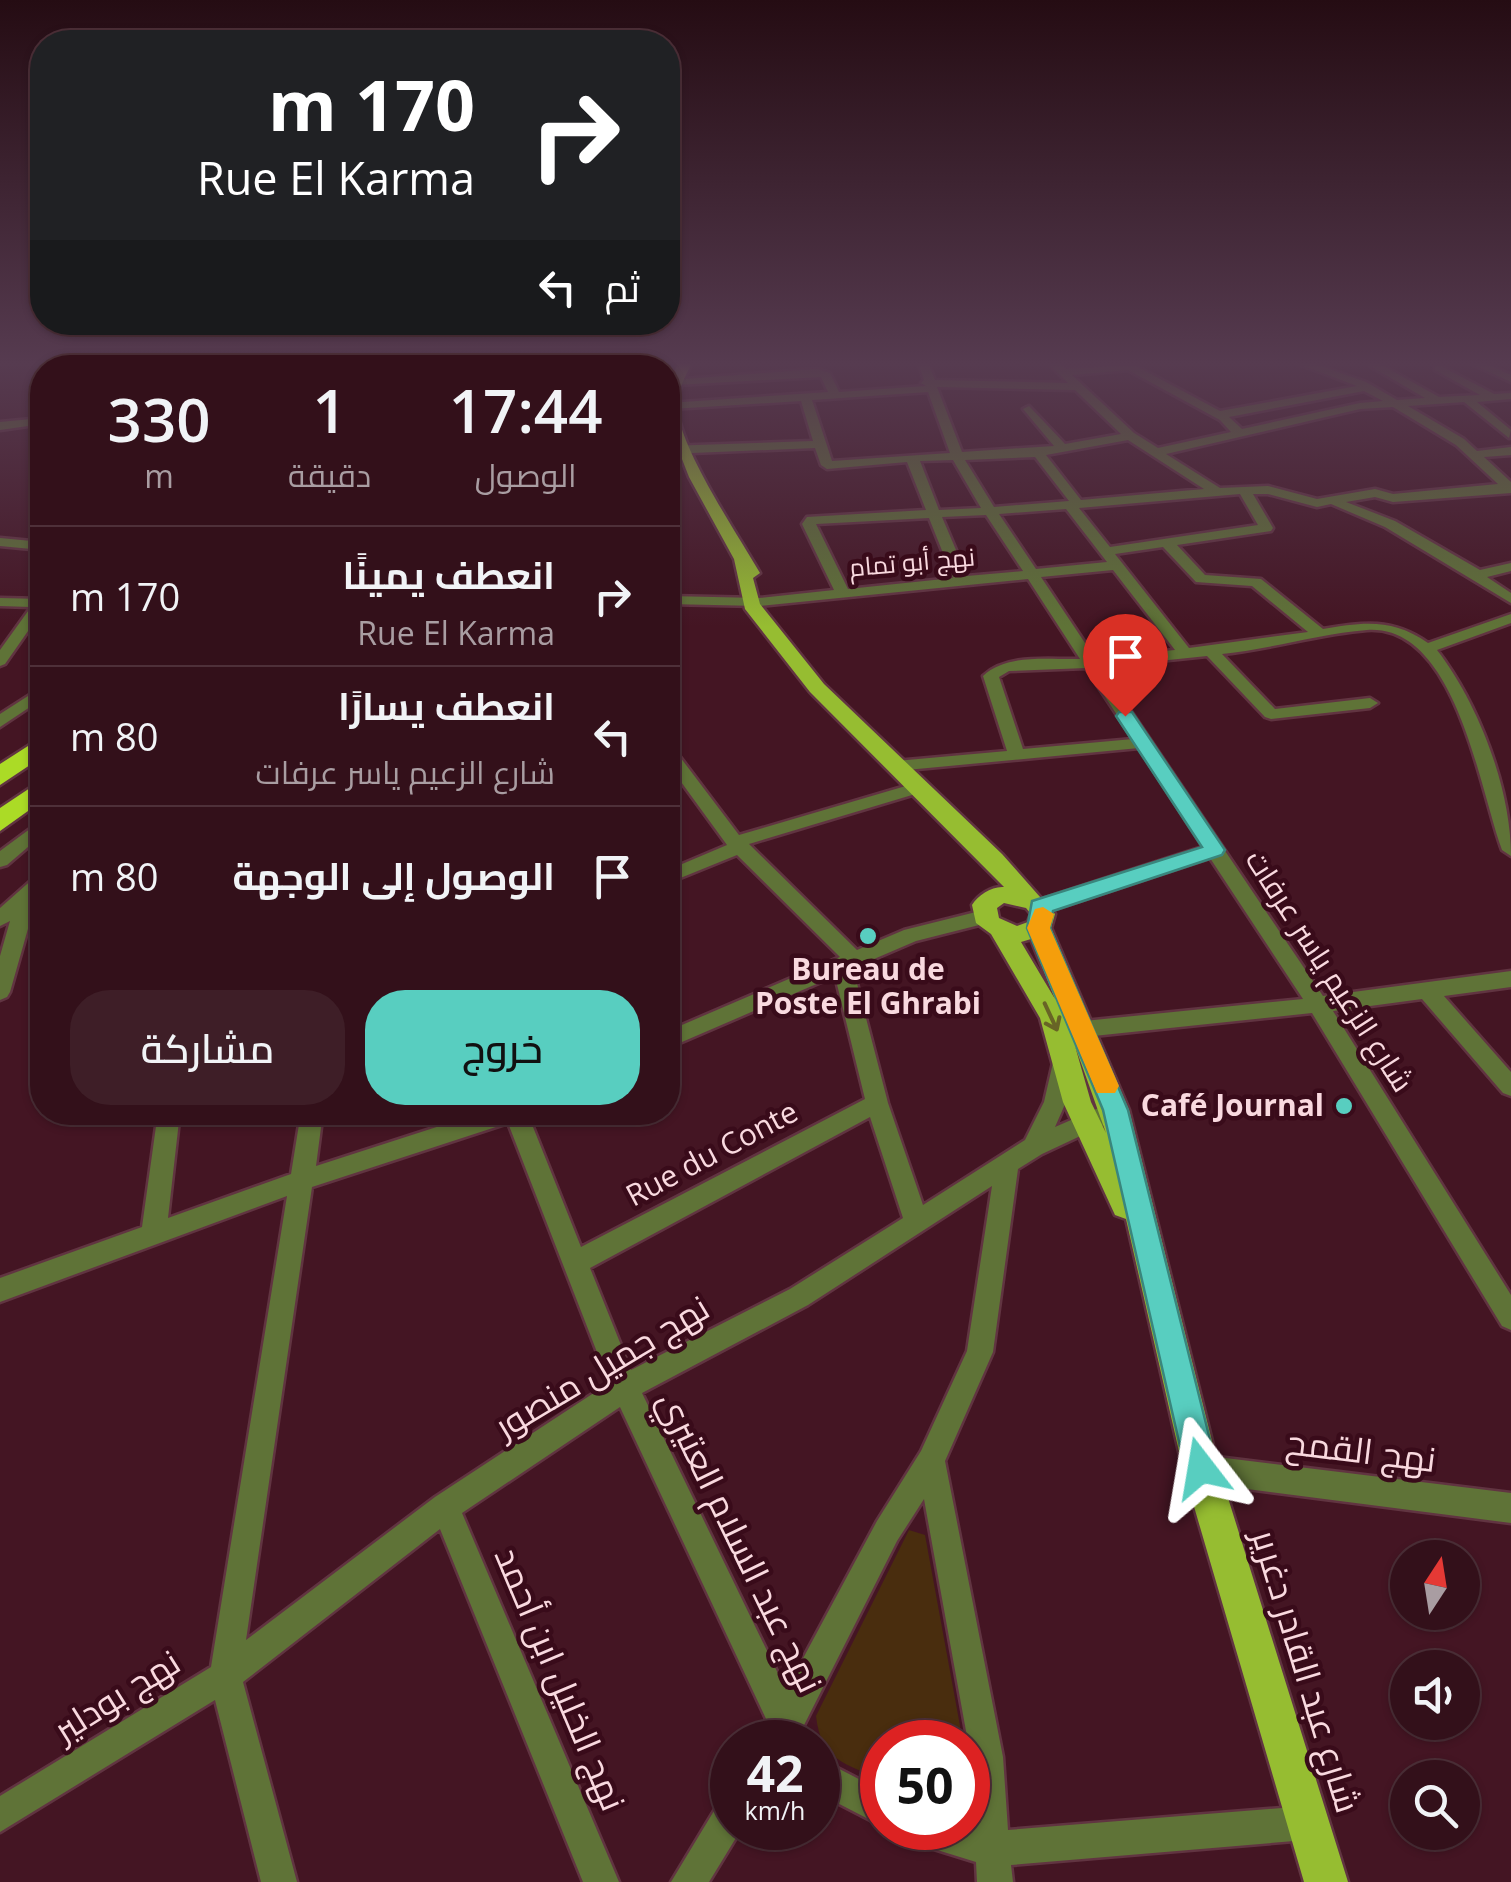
<!DOCTYPE html>
<html lang="ar">
<meta charset="utf-8">
<style>
:root{--surface:#33101a;--page:#3e1e27;--text:#f1f3f6;--muted:#a99da2;--line:#4e3039;--accent:#58cec0}
body{margin:0;font-family:"Open Sans",Cairo,sans-serif;background:var(--page);color:var(--text);direction:rtl;height:100vh;display:flex;flex-direction:column;font-size:38px;white-space:nowrap}
*{box-sizing:border-box;margin:0}
p{font-size:32px;color:var(--muted)}
.icon{flex:none;width:55px;height:55px;fill:none;stroke:currentColor;stroke-width:2;stroke-linecap:round;stroke-linejoin:round}
.map{position:relative;flex:1;overflow:hidden;direction:ltr}
.panel{position:absolute;left:30px;top:355px;width:650px;height:770px;display:flex;flex-direction:column;background:var(--surface);border-radius:40px;box-shadow:0 2px 8px #0004,0 0 0 2px var(--line);direction:rtl}
.panel>*{flex:none}
.top-card{position:absolute;left:30px;top:30px;width:650px;height:305px;border-radius:40px;box-shadow:0 2px 8px #0004,0 0 0 2px var(--line);direction:rtl;background:#202124;color:#fff;overflow:hidden}
.needle{width:65px;rotate:12deg}
.tools{position:absolute;left:1390px;top:1540px;display:grid;gap:20px}
.tools a{display:grid;place-items:center;width:90px;height:90px;border-radius:50%;background:var(--surface);box-shadow:0 2px 8px #0004,0 0 0 2px var(--line);font-size:50px}
.speed{position:absolute;left:710px;top:1720px;display:flex;gap:20px;font-size:50px;font-weight:700;text-align:center}
.speed>*{display:grid;place-content:center;width:130px;height:130px;border-radius:50%;background:var(--surface);box-shadow:0 2px 8px #0004,0 0 0 2px var(--line);line-height:1}
.speed small{font-size:25px;font-weight:400}
.speed .limit{border:15px solid #d22;background:#fff;color:#111}
.pin{position:absolute;display:grid;place-items:center;width:85px;height:85px;color:#fff;margin:-102px -42px;border-radius:50% 50% 50% 0;rotate:-45deg;box-shadow:0 0 10px #0007}
.pin .icon{rotate:45deg}
.me{position:absolute;width:110px;margin:-55px;rotate:346deg;stroke-linejoin:round;filter:drop-shadow(0 0 8px #0008)}
.turn{display:flex;align-items:center;gap:35px;height:210px;padding:0 40px;font-size:45px}
.turn .icon{width:130px;height:130px;stroke-width:2.5}
.turn b{display:block;font-size:70px;line-height:85px}
.then{display:flex;align-items:center;height:95px;padding:0 40px;background:#0003;gap:20px;font-size:38px}
.eta{display:flex;justify-content:space-evenly;align-items:center;height:170px;text-align:center}
.eta b{font-size:60px;font-weight:600;line-height:70px}
.button{display:flex;gap:20px;margin-top:auto;padding:20px 40px}
.button a{flex:1;height:115px;border-radius:40px;background:var(--accent);color:#111;font-size:40px;font-weight:600;line-height:115px;text-align:center}
.button a+a{background:var(--page);color:var(--text)}
ul{padding:0;list-style:none}
li{display:flex;align-items:center;gap:30px;height:140px;padding:0 40px;border-top:2px solid var(--line)}
li div{flex:1}
li b{display:block;font-size:38px}
li em{font-style:normal}
.map>svg:first-child{display:block}
.green{fill:#492d0e}
.lines{fill:none;stroke-linecap:round;stroke-linejoin:round}
.minor-casing{stroke:#613441;stroke-width:5}
.major-casing{stroke:#613441;stroke-width:5}
.highway-casing{stroke:#613441;stroke-width:5}
.minor{fill:#5f7337;fill-rule:evenodd}
.major{fill:#96bd31;fill-rule:evenodd}
.highway{fill:#abdb26;fill-rule:evenodd}
.oneway{stroke:#686426}
.route{fill:#58cec0;stroke:#39867d;stroke-width:2.5}
.slow{fill:#f59e0b}
.poi-dot{fill:#58cec0;stroke:#390b1a;stroke-width:4}
.labels{text-anchor:middle;stroke-width:9;stroke-linejoin:round;paint-order:stroke}
.far-street-label{font-size:25px;fill:#f9d9df;stroke:#390b1a}
.poi-label{font-size:30px;font-weight:bold;fill:#f9d9df;stroke:#390b1a}
.street-label{font-size:30px;fill:#f9d9df;stroke:#390b1a}
.near-street-label{font-size:35px;fill:#f9d9df;stroke:#390b1a}
</style>
<div class="map">
<svg width="1511" height="1882" viewBox="0 0 1511 1882">
<rect width="100%" height="100%" fill="#441523"/>
<path class="green" d="M909,1530L925,1535L963,1742H882V1780C845,1763 821,1761 816,1716Z"/>
<g class="lines">
<defs>
<path id="minor" d="M435,363H506L509,366C496,369 480,364 468,364C452,365 434,368 417,368Z
M918,363H928L935,380L1068,383L1048,363H1059L1066,369L1134,365L1220,411L1357,386L1296,363H1312L1366,382L1397,400L1425,398L1365,363H1378L1439,397L1480,395L1435,370V366L1439,365L1494,394L1511,393V399L1477,402L1511,430L1509,438L1464,402L1408,406L1464,439L1477,451L1511,447V455L1484,457L1511,482V493L1393,502L1375,497L1346,502L1395,521L1480,570L1511,563V571L1487,577L1511,593V603L1385,527L1331,504L1317,507L1268,494H1253L1273,528L1271,531L1177,545L1205,575L1261,579L1323,629C1363,622 1393,618 1428,643L1511,614V623L1437,650C1478,703 1511,788 1511,856L1502,850C1479,788 1456,624 1367,630C1318,634 1271,649 1222,654L1275,709L1370,698L1378,703L1370,708L1271,719L1265,717L1207,656L1101,667L1323,996L1511,971V987L1444,996L1511,1072V1096L1503,1093L1422,999L1333,1011L1511,1295V1330L1502,1326L1312,1013L1084,1037L1076,1035L1073,1029L1076,1023L1084,1021L1303,999L1210,858L1047,912H1033L1030,907L1033,902L1203,847L1139,748L896,771L887,766L896,761L1007,751L983,676C1007,653 1049,660 1080,659L1028,579L759,606L668,604V596L759,598L834,590L802,524L807,517L926,510L907,462L827,469L821,465L815,448L668,454V446L813,441L801,401L671,409H668V403L828,392L821,377L675,385L669,382L671,380L817,369L830,373L839,392L926,386L921,383L924,380ZM1128,370L1220,420L1231,432L1158,448L1134,433L1072,375ZM937,387L1075,390L1121,434L1065,444L1029,406L1023,409L1054,446L962,452ZM1364,391L1383,401L1360,403L1242,429L1229,417ZM928,392L950,453L832,461L812,400ZM1393,407L1456,445L1498,484L1393,494L1375,489L1317,499L1268,486L1220,488L1166,454L1360,409ZM1128,440L1204,489L1081,500L1046,455ZM1035,457L1069,501L994,507L965,460ZM953,460L981,508L939,510L920,461ZM1240,494L1258,525L1110,547L1079,508ZM1066,509L1107,562L1036,569L999,514ZM986,515L1023,571L967,576L942,517ZM929,518L953,578L848,589L816,524ZM1163,547L1196,582L1252,586L1308,632L1189,648L1115,554ZM1113,570L1175,650L1095,658L1041,577ZM1086,668L1133,739L1023,749L999,677L1009,671Z
M1470,363H1484L1511,375V382Z
M42,418V424L0,430V422Z
M0,538L42,542V550L0,546Z
M0,598L42,599V611L5,664L0,666V650L31,607L0,606Z
M42,687V699L0,727V714Z
M668,748L674,749L739,835L916,783L925,788L922,792L749,844L857,950L904,930L984,910L994,917L991,922L916,941L867,962L864,967L853,968L888,1103L923,1205L1025,1140L1044,1102L1055,1054H1071L1074,1060L1066,1102L1055,1127L1115,1101L1123,1104L1126,1110L1123,1116L1042,1154L1018,1169L993,1352L945,1461L1003,1757L1008,1830L1306,1806L1318,1811L1323,1823L1318,1835L1306,1840L1011,1865L1013,1882H977L976,1862L905,1840L900,1828L974,1827L968,1742L924,1499L897,1541L798,1737L793,1742H760L768,1723L620,1407L462,1513L619,1882H583L440,1529L243,1682L297,1882H261L215,1700L0,1832V1796L211,1667L287,1196L0,1302V1278L142,1227L158,1112H180L168,1218L291,1174L301,1112H323L316,1166L483,1112H527L581,1247L865,1099L835,976L668,1048V1031L840,957L737,855L668,883V870L727,845L668,764ZM870,1117L903,1218L790,1289L631,1370L590,1268ZM508,1123L609,1383L435,1497L246,1640L312,1187ZM992,1186L967,1351L921,1451L877,1521L786,1690L642,1393L808,1305Z
M42,820V835L7,865L0,867V851Z
M42,876V892L37,897L10,992L7,997L0,1000V956L10,921L0,926V908L35,877Z
M1201,1455L1511,1493V1523L1201,1483L1191,1479L1187,1469L1191,1459Z
M818,1758L882,1791V1826L818,1793Z
M732,1796V1828H742L709,1882H671L720,1801Z"/>
<path id="major" d="M678,363H692C684,379 674,396 678,415C687,459 736,532 760,573L753,578L760,604L824,684L1002,854L1055,914L1051,928L1129,1110L1219,1469L1348,1882H1304L1183,1469L1126,1219L1115,1215L1063,1102L1040,1018L991,934L976,923L972,905C978,895 992,886 1004,887L810,692L745,609L734,559L689,477L673,436H668V386ZM1004,903L1026,908L1031,914L1028,922L1017,926L999,918L997,908ZM1031,939L1055,999L1021,942ZM1075,1046L1106,1133L1091,1102Z"/>
<path id="highway" d="M497,363H514L511,368H494Z
M535,363H552L549,368H532Z
M42,737V757L0,785V764Z
M42,780V801L0,831V808Z"/>
</defs>
<use href="#minor" class="minor-casing"/>
<use href="#major" class="major-casing"/>
<use href="#highway" class="highway-casing"/>
<use href="#minor" class="minor"/>
<use href="#major" class="major"/>
<use href="#highway" class="highway"/>
</g>
<defs><path id="oneway-shaft" d="M-6 0H5M1.5-3L5.5 0L1.5 3" fill="none" stroke-width="1.6" stroke-linecap="round" stroke-linejoin="round" transform="scale(2.5)"/></defs>
<use class="oneway" href="#oneway-shaft" transform="translate(1051 1017) rotate(65)"/>
<linearGradient id="sky" x2="0" y2="1"><stop stop-color="#250c13"/><stop offset="0.58" stop-color="#563b50"/><stop offset="1" stop-color="#563b50" stop-opacity="0"/></linearGradient>
<rect width="1511" height="627" fill="url(#sky)"/>
<path class="route" d="M1119,712H1132L1225,850L1222,855L1053,911L1050,928L1128,1110L1217,1468L1213,1480L1201,1485L1190,1480L1185,1468L1103,1110L1027,928L1032,901L1202,847L1116,716Z"/>
<path class="slow" d="M1043,907L1054,914L1050,928L1119,1086L1115,1093H1097L1027,928L1035,909Z"/>
<g class="poi-dot">
<circle cx="868" cy="936" r="10"/>
<circle cx="1344" cy="1106" r="10"/>
</g>
<g class="labels">
<g class="far-street-label">
<text transform="translate(912 562) rotate(-5)" y="9">نهج أبو تمام</text>
</g>
<g class="poi-label">
<text x="868" y="980">Bureau de<tspan x="868" dy="34">Poste El Ghrabi</tspan></text>
<text x="1324" y="1116" text-anchor="end">Café Journal</text>
</g>
<g class="street-label">
<text transform="translate(1329 971) rotate(57)" y="10">شارع الزعيم ياسر عرفات</text>
<text transform="translate(712 1154) rotate(-28)" y="10">Rue du Conte</text>
</g>
<g class="near-street-label">
<text transform="translate(602 1367) rotate(-31)" y="12">نهج جميل منصور</text>
<text transform="translate(1361 1451) rotate(7)" y="12">نهج القمح</text>
<text transform="translate(740 1542) rotate(64)" y="12">نهج عبد السلام العتيري</text>
<text transform="translate(1306 1671) rotate(73)" y="12">شارع عبد القادر دغرير</text>
<text transform="translate(560 1679) rotate(67)" y="12">نهج الخليل ابن أحمد</text>
<text transform="translate(117 1696) rotate(-32)" y="12">نهج بودلير</text>
</g>
</g>
</svg>
<div class="tools">
<a><svg class="needle" viewBox="-14 -14 28 28"><path d="M0-13l5 13h-10z" fill="#e53935"/><path d="M0 13l5-13h-10z" fill="#a99da2"/></svg></a>
<a><svg class="icon" aria-label="sound" viewBox="0 0 24 24"><path d="M4 9h4l5-4v14l-5-4H4zM17 9q2 3 0 6"/></svg></a>
<a><svg class="icon" aria-label="search" viewBox="0 0 24 24"><circle cx="10" cy="10" r="6"/><path d="M15 15l6 6"/></svg></a>
</div>
<div class="speed"><div>42<small>km/h</small></div><div class="limit">50</div></div>
<div class="pin" style="left:1125px;top:716px;background:#d93025"><svg class="icon" aria-label="arrive" viewBox="0 0 24 24"><path d="M6 21V4h12l-3 4 3 4H6"/></svg></div>
<svg class="me" style="left:1201px;top:1468px" viewBox="-20 -20 40 40"><path d="M0-17L14 15 0 8-14 15z" fill="#58cec0" stroke="#fff" stroke-width="4"/></svg>
<div class="top-card">
<div class="turn"><svg class="icon" aria-label="right" viewBox="0 0 24 24"><path d="M7 20v-9h11M14 6l5 5-5 5"/></svg><div><b>170 m</b>Rue El Karma</div></div>
<div class="then">ثم<svg class="icon" aria-label="left" viewBox="0 0 24 24"><path d="M17 20v-9H6M10 6l-5 5 5 5"/></svg></div>
</div>
<section class="panel">
<div class="eta">
<div><b>17:44</b><p>الوصول</p></div>
<div><b>1</b><p>دقيقة</p></div>
<div><b>330</b><p>m</p></div>
</div>
<ul>
<li><svg class="icon" aria-label="right" viewBox="0 0 24 24"><path d="M7 20v-9h11M14 6l5 5-5 5"/></svg><div><b>انعطف يمينًا</b><p>Rue El Karma</p></div><em>170 m</em></li>
<li><svg class="icon" aria-label="left" viewBox="0 0 24 24"><path d="M17 20v-9H6M10 6l-5 5 5 5"/></svg><div><b>انعطف يسارًا</b><p>شارع الزعيم ياسر عرفات</p></div><em>80 m</em></li>
<li><svg class="icon" aria-label="arrive" viewBox="0 0 24 24"><path d="M6 21V4h12l-3 4 3 4H6"/></svg><div><b>الوصول إلى الوجهة</b></div><em>80 m</em></li>
</ul>
<div class="button"><a>خروج</a><a>مشاركة</a></div>
</section>
</div>
